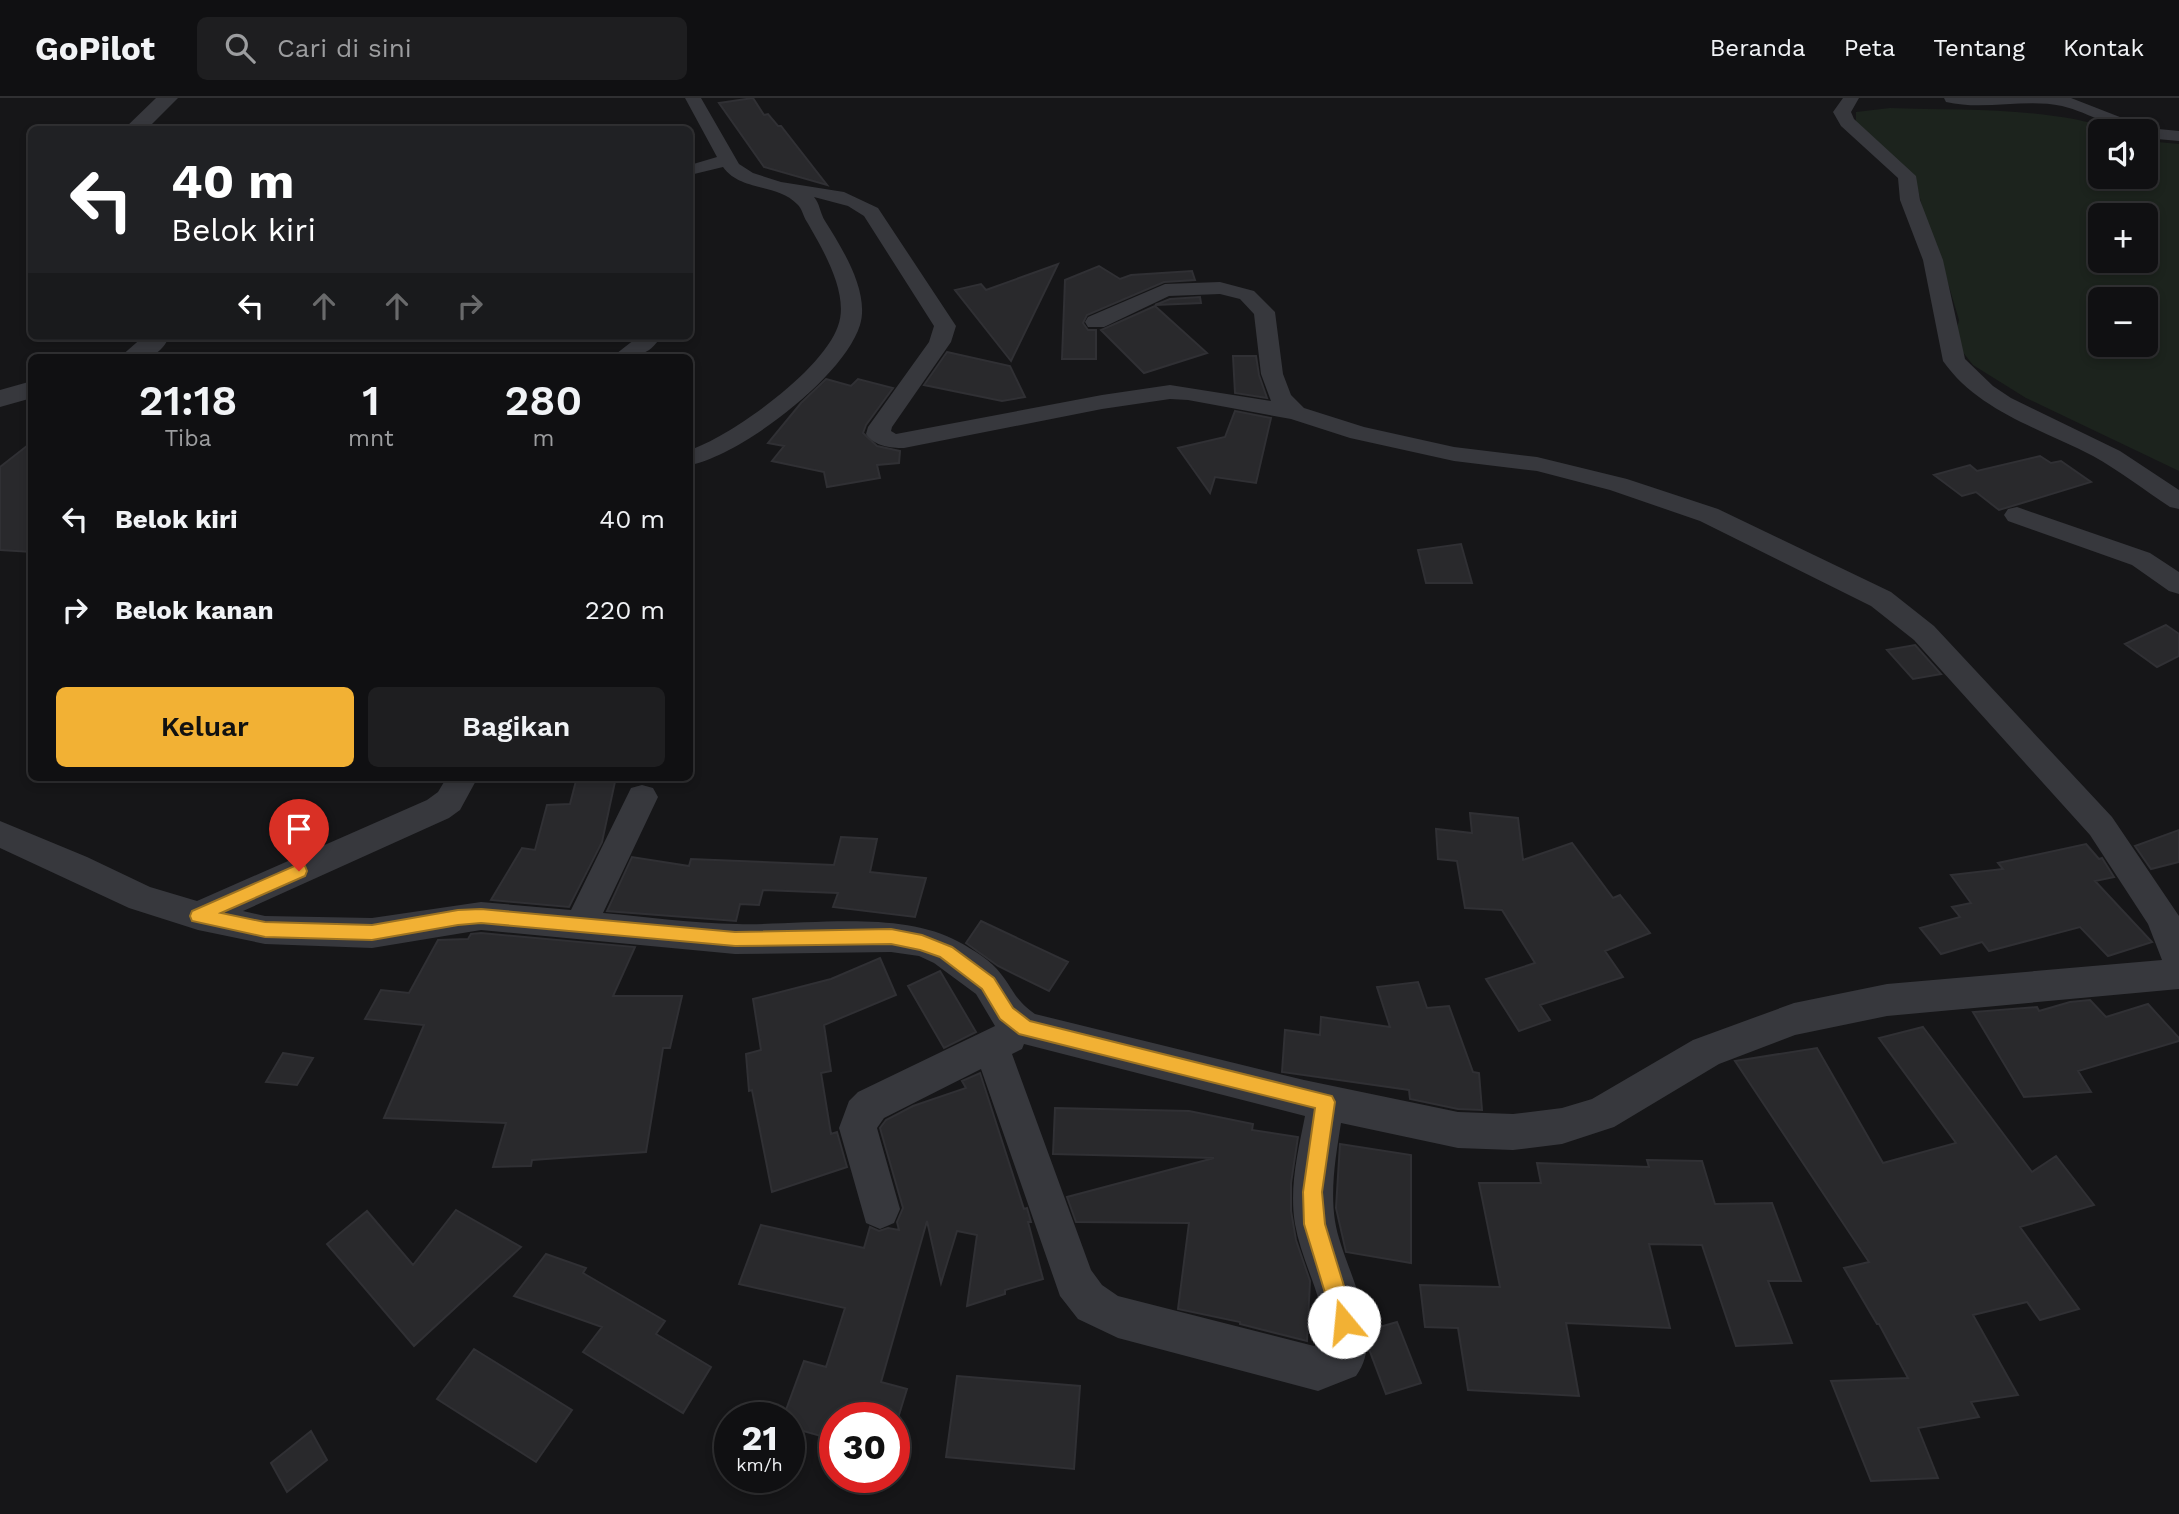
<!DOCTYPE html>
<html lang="id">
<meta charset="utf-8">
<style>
:root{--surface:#101012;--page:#1e1e20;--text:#f1f3f6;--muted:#9c9d9f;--line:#303032;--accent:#f2b134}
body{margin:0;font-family:"Work Sans",sans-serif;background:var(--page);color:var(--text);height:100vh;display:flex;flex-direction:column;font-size:26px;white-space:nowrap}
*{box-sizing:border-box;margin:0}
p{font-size:23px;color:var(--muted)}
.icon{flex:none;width:38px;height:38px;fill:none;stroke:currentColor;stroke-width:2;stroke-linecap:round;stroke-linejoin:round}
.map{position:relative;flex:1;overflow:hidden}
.details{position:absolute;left:28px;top:256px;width:665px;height:427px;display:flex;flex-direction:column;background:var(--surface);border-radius:10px;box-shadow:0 4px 10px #0003,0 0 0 2px var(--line)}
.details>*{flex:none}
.banner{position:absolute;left:28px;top:28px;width:665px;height:214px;border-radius:10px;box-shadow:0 4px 10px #0003,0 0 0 2px var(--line);background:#202124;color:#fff;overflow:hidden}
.controls{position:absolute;left:2088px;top:21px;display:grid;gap:14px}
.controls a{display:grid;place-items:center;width:70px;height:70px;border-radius:10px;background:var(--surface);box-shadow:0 4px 10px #0003,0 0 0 2px var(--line);font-size:35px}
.speed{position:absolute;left:714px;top:1304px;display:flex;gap:14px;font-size:35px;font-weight:700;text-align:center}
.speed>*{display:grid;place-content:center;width:91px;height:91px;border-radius:50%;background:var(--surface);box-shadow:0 4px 10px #0003,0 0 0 2px var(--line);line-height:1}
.speed small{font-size:18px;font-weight:400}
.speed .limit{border:10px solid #d22;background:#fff;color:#111}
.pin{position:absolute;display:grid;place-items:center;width:60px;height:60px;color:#fff;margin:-72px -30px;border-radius:50% 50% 50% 0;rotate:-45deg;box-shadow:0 0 7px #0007}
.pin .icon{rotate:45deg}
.me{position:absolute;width:77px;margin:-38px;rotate:343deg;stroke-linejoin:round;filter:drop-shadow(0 0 5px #0008)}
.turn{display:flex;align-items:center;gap:24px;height:147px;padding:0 28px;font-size:32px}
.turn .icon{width:91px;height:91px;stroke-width:2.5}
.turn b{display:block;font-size:49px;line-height:60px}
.lanes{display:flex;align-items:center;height:66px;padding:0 28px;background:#0003;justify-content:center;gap:35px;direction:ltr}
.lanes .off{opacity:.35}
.eta{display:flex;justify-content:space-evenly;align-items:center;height:119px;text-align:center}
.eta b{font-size:42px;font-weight:600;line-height:49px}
.button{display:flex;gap:14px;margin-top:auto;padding:14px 28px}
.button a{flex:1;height:80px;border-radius:10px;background:var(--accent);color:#111;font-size:28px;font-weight:600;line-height:80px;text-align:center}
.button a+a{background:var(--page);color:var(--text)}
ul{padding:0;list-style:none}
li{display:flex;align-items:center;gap:21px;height:91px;padding:0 28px}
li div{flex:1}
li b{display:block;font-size:26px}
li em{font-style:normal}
header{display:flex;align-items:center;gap:42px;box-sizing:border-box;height:98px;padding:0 35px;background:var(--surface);border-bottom:2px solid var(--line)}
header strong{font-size:33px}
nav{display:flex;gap:38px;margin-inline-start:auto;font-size:24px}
.search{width:490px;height:63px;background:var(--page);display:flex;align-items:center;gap:18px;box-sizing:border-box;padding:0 24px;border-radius:10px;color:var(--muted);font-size:26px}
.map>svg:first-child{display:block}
.green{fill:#1c231d;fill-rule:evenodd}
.building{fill:#29292c;stroke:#303034;stroke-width:2}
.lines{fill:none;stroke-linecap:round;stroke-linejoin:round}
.minor{fill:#37383d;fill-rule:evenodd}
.tertiary{fill:#37383d;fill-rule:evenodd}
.route{fill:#f2b134;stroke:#9d7322;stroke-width:2}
</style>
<header>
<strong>GoPilot</strong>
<div class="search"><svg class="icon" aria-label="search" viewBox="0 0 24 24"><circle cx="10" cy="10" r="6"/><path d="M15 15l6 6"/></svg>Cari di sini</div>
<nav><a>Beranda</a><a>Peta</a><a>Tentang</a><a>Kontak</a></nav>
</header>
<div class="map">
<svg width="2179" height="1416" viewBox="0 0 2179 1416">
<rect width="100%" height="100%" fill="#161618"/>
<path class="green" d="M1890,10C1965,13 2047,8 2119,33H2100V79H2146V43L2179,46V373L2026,300L1973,267L1954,243L1959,222L1945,175L1929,137L1918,92L1856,27V14ZM2100,117H2146V163H2100ZM2100,201H2146V247H2100Z"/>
<path class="building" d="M753,0L764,17L768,16L778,28H781L827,87L764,69L719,5Z
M1058,166L1011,263L955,192L981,186L986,192Z
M1099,168L1120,181L1131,177L1192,173L1195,182L1164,184L1087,217L1083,225L1088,232H1096V261H1062L1065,182Z
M1200,199L1201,205L1155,207L1170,201Z
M1155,208L1207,255L1144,275L1101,232Z
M947,254L1010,268L1025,299L1002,303L924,287Z
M1233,258H1256L1259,277L1267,300L1235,295Z
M826,281L851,288L858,281L893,290L866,327L863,335L877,348L900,353L899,365L877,367L880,380L827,389L824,374L772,363L784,348L768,345L801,305Z
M1235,313L1271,320L1256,385L1215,379L1210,395L1178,350L1225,339Z
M32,344V454L0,452V369Z
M2040,358L2051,365L2061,363L2091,384L1999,412L1976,394L1962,398L1934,377L1970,367L1977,373Z
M1461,446L1472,485H1426L1418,452Z
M2166,527L2179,536V558L2157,569L2125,546Z
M1915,547L1941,576L1913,581L1887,552Z
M577,679H616L602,744L569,809L491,802L522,750L535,752L547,707L570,706Z
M1470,715L1518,720L1523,762L1572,745L1613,800L1620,797L1650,835L1605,853L1623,879L1540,907L1550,922L1519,933L1486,881L1535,865L1502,812L1465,810L1457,763L1438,761L1436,731L1472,735Z
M2179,732V764L2151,771L2135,748Z
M841,739L877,741L870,774L926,780L915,819L833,809L838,795L763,792L759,807L740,806L736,823L607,813L632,759L689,768L691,761L834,767Z
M2086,746L2099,761L2102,760L2114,779L2095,783L2152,844L2108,858L2080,829L1989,853L1982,844L1941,856L1920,830L1960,819L1952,809L1971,805L1951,777L2003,771L1998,765Z
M981,823L1068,864L1049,893L998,868L966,845Z
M481,835L635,849L613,898H682L670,950H663L646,1054L532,1062L531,1068L493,1069L506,1025L384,1020L424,927L365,921L381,892L409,895L438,842L468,841L471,836Z
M880,860L896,897L824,927L831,973L821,975L831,1036L837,1034L847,1069L772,1094L752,992L749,993L746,956L761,952L753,901L831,881Z
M940,873L976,934L944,950L908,888Z
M1418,884L1427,910L1449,908L1473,974L1479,975L1482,1012L1458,1011L1410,1001L1409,992L1282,974L1285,932L1320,937L1321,919L1390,929L1377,889Z
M2090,902L2106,919L2148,906L2179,940V943L2078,973L2091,994L2024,999L1973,914L2037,909L2039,913L2070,904Z
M1923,929L2032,1074L2056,1058L2094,1107L2020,1129L2079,1211L2040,1222L2027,1204L1973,1217L2018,1297L1971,1304L1979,1319L1918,1330L1938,1380L1871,1383L1831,1283L1908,1280L1879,1226H1877L1844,1170L1869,1164L1735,963L1817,950L1883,1065L1956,1045L1879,940Z
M283,955L313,960L297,987L266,984Z
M980,975L1024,1111L1027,1110L1031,1124H1028L1043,1181L1005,1192V1196L967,1208L977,1137L957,1133L941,1185L927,1123L881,1284L907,1291L898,1320H835V1342L789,1329V1320H783L804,1263L826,1269L845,1210L739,1186L761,1127L864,1150L870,1129L879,1133L888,1130L899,1132L897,1124L903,1110L880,1030L886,1022L913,1008L966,990L962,983Z
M1055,1010L1189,1013L1253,1026L1252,1032L1298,1039L1291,1085V1113L1296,1142L1310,1183L1307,1243L1240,1226V1224L1178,1211L1189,1125L1076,1124L1067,1099L1214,1060L1053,1056Z
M1340,1046L1411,1057V1165L1346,1154L1336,1110Z
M1647,1062L1702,1063L1715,1106L1772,1105L1801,1183H1768L1792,1245L1736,1248L1702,1147L1649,1146L1670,1230L1566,1225L1579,1298L1468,1292L1458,1230L1425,1229L1420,1187L1500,1189L1479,1085H1541L1537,1065L1649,1069Z
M456,1112L521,1149L414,1248L327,1146L367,1113L413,1167Z
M546,1156L586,1170L583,1175L665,1223L656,1236L711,1269L683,1315L583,1254L602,1229L514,1198Z
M1397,1224L1421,1285L1386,1296L1369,1251V1232Z
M474,1251L572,1312L536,1364L437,1301Z
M957,1278L1080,1288L1074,1371L946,1359Z
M311,1333L327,1362L287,1394L271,1365Z"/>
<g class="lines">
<path class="minor" d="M685,0H701L739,66L753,75L781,84L844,94L878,110L956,228L951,244L892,329L891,333L896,336L1102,297L1170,287L1271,303L1261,276L1254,216L1240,201L1220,196L1169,198L1104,229H1088L1085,224L1088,219L1165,186L1220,184L1254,193L1275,214L1283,276L1291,297L1304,310L1364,329L1454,349L1537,359L1627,381L1718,411L1891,494L1934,528L2112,719L2179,818V891L1887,918L1795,937L1719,966L1614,1029L1562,1046L1513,1052L1458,1050L1341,1025C1336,1057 1330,1090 1335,1123C1342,1169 1388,1234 1356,1278L1318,1293L1118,1240L1078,1221L1060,1198L981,971L884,1020L877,1030L900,1111L894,1125L880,1131L866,1125L839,1030L849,1003L858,994L995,928L976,896L934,865L919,858L891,854L735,856L481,832L372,850L265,846L198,832L129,810L0,750V723L87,759L150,789L197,803L427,702L438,694L447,679H478L460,712L449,720L243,813L265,818L372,820L481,804L571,812L631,690L642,687L653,690L658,699L603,815C647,819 692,825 737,826C804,828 899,811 959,844C972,851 992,863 1001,876C1015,894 1015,902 1035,916L1304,982L1458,1014L1513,1016L1562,1010L1592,1001L1693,942L1794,905L1887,886L2162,862L2148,826L2090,737L1914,542L1871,508L1700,423L1610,392L1537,373L1454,363L1350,340L1291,321L1188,302L1170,301L1102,311L904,350C890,350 874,348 866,336L868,329L929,244L934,228L864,118L848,108L814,99C820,106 820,115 825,123C842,150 870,194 860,227C844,279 741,357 690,367V352C733,337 823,272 838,228C850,196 822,150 807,124C803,118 802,110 797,106C777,85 741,94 723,69L690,77V67L717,59ZM1024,946L1305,1018C1298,1053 1289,1090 1295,1126C1302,1167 1328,1206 1325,1248L1318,1249L1118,1198L1102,1187L1091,1172L1012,956L1022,951Z
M1843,0H1859L1851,14L1854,21L1916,78L1920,102L1943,162L1965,261L1993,288L2011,300L2120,353L2179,392V411L2170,409C2144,392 2120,373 2093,358C2041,331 1978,313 1943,263L1923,162L1900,102L1898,80L1841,28L1833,14Z
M1944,0H2071L2148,30L2179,33V43L2146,40V33C2114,33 2091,15 2062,8C2025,0 1984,13 1946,4Z
M639,238H661C649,259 634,259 612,259Z
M2017,409L2150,455L2179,474V496L2169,493L2132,467L2008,423L2004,417L2008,411Z"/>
<path class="tertiary" d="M156,0H178L146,32H123Z
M144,238H170C157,263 146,259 120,259Z
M32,283V300L0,309V292Z"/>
</g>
<path class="route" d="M299,766L305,768L307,773L305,778L221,815L265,824L372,827L458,812L481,811L735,834L891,831L922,837L952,849L994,880L1013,910L1030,923L1332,998L1335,1004L1322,1094L1325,1126L1355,1224L1352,1231L1344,1235L1336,1231L1304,1126L1303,1094L1315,1010L1019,936L1000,921L982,891L940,859L920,852L891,846L735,848L481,825L458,827L372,842L265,839L192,823L190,818L192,813Z"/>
</svg>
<div class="controls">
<a><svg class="icon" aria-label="sound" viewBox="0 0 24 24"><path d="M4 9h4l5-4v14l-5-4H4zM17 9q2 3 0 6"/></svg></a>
<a>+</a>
<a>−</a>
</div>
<div class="speed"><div>21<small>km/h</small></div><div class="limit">30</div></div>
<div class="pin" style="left:299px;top:773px;background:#d93025"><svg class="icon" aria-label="arrive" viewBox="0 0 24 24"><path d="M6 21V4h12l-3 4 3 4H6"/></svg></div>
<svg class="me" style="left:1344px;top:1224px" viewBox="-20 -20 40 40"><circle r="19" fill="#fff"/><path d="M0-13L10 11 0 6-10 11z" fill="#f2b134"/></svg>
<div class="banner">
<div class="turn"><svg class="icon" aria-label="left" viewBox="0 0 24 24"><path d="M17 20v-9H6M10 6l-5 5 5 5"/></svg><div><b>40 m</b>Belok kiri</div></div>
<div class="lanes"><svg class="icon" aria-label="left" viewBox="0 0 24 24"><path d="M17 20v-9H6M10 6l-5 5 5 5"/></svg><svg class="icon off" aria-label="ahead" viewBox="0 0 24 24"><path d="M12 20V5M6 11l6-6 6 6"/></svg><svg class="icon off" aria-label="ahead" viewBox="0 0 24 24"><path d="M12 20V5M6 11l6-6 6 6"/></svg><svg class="icon off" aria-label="right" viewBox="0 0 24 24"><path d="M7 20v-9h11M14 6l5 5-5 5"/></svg></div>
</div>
<section class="details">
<div class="eta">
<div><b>21:18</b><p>Tiba</p></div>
<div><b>1</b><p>mnt</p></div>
<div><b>280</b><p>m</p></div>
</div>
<ul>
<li><svg class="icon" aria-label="left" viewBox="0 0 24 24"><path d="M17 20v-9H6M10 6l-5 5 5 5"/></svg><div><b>Belok kiri</b></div><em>40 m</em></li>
<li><svg class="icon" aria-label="right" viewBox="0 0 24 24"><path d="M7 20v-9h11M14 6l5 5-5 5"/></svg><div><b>Belok kanan</b></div><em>220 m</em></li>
</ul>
<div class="button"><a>Keluar</a><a>Bagikan</a></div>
</section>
</div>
